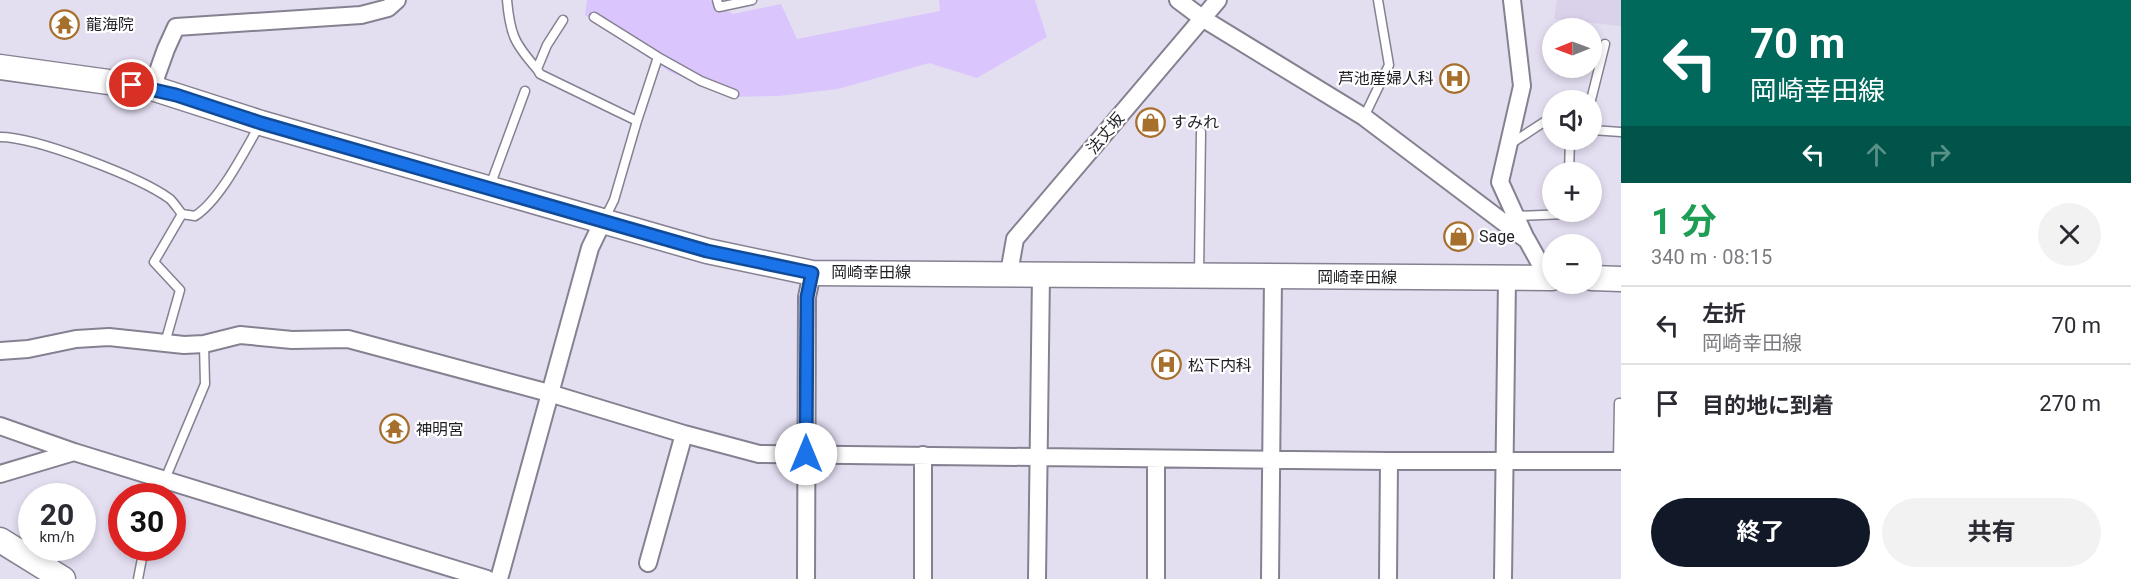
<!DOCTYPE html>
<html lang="ja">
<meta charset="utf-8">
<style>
:root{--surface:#fff;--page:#f2f2f3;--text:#2b2b33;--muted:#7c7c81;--line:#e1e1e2;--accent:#111827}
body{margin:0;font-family:Roboto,"Noto Sans JP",sans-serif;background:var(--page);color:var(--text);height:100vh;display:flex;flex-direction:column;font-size:22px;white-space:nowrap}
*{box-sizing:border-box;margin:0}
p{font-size:20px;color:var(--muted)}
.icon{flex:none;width:33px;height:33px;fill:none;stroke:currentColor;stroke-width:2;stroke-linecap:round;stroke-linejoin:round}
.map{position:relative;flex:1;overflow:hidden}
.sheet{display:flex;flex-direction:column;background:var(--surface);width:510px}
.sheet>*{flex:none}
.top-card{background:#00695c;color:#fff;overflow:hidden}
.needle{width:39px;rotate:269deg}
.buttons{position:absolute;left:1542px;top:18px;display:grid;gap:12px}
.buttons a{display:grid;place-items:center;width:60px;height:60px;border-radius:50%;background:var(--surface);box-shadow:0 3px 9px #0003;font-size:30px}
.speed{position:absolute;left:18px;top:483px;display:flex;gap:12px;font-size:30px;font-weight:700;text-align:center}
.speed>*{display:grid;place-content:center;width:78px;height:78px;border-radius:50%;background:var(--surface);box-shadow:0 3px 9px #0003;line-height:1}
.speed small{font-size:15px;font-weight:400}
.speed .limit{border:9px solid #d22;background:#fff;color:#111}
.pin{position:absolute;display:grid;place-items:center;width:51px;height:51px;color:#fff;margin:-26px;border:3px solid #fff;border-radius:50%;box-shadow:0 2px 6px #0007}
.me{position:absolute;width:66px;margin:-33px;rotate:0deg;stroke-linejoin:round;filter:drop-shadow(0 0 4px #0008)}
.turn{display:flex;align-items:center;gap:21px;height:126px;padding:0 30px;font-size:27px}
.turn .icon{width:78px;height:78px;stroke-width:2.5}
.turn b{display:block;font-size:42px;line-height:51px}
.lanes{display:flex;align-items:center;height:57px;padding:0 30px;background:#0003;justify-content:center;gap:30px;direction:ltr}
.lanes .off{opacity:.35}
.round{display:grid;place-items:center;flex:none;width:63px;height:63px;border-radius:32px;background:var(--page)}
.headline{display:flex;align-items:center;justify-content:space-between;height:102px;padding:0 30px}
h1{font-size:36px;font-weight:700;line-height:45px;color:#1e9e55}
.action{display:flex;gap:12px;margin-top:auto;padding:12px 30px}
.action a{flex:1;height:69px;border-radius:36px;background:var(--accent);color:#fff;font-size:24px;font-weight:700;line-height:69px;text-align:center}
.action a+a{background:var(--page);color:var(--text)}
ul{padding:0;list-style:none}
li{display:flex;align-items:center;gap:18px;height:78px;padding:0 30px;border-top:2px solid var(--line)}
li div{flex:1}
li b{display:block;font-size:22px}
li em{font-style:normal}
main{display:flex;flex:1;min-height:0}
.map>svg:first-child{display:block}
.built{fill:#dad1ea}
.green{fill:#dac5fd}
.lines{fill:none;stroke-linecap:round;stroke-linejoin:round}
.lane-casing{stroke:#868191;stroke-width:11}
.street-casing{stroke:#868191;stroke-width:20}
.secondary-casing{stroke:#868191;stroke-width:27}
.lane{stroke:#fff;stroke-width:8}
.street{stroke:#fff;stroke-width:16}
.secondary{stroke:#fff;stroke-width:24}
.route-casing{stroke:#114b97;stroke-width:15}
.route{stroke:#1a73e8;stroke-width:10}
.labels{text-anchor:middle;stroke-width:4.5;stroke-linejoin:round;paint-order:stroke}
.poi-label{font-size:16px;fill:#201e24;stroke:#fff;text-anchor:start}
.street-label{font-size:16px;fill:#201e24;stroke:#fff}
</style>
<main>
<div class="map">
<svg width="1621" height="579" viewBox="0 0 1621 579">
<rect width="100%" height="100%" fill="#e4def1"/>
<path class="built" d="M1557,0H1621V28L1620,26L1554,19Z"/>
<path class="green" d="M587,0H709L733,14L781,4L797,39L940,11L939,0H1035L1047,37L977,78L929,63L838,89L778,96L732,97L670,72L585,15Z"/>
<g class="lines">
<defs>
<path id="lane" d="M507,0C510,34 514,43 537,69
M717,0L719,7L752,0
M594,17L658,57L637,121
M563,20L547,45L537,69L540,74L637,121L614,200L605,218
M658,57L701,81L734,94
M1591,100L1605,44
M1364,117L1389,65L1378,0
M1592,130L1621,132
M0,137C36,137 140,177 170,199C174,203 178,209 182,214
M1509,145L1544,122L1552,124
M1569,172L1570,140
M490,186L525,91
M1516,216L1566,214V212
M1199,274L1201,132
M165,343L180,290L154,262L182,214L195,216C220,200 244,152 259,126
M1618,461L1619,403H1621
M158,496L205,384L204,344
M138,579L144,548"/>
<path id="street" d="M1178,0L1202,18L1364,117L1527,240L1548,278
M1512,0L1522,86L1500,182L1526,239
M152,88L166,49L176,27L361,15L388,8L397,0
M1009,273L1015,239L1218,0
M0,351L28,349L76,339L109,337L184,345L204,344L240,335L292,340L348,339L549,393L684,434L759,454L1389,461H1621
M0,426L74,452L487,579
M0,474L74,452
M648,563L684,434
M499,579L590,248L603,221
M806,579L807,297L812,273
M923,579V455
M1037,579L1041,274
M1156,579V459
M1270,579L1273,277
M1388,579L1389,461
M1503,579L1507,279"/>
<path id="secondary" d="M0,67L152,88L261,123L707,251L812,273L1552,278
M1592,278L1621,279
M0,540L63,579"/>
</defs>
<use href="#lane" class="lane-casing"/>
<use href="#street" class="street-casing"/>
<use href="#secondary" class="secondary-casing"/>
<use href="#lane" class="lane"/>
<use href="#street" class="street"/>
<use href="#secondary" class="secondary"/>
</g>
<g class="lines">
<defs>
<path id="route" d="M132,85L176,95L261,123L707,251L812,273L807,297L806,454"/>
</defs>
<use href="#route" class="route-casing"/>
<use href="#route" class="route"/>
</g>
<defs>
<symbol id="temple-ring" viewBox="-11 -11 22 22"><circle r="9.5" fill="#fff" stroke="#a76f2c" stroke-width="1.5"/><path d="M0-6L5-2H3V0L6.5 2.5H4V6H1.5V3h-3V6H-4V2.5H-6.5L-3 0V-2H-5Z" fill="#a76f2c"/></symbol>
<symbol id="hospital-ring" viewBox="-11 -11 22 22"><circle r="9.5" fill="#fff" stroke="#a76f2c" stroke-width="1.5"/><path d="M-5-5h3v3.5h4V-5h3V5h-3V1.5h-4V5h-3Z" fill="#a76f2c"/></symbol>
<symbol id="shop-ring" viewBox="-11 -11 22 22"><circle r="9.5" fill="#fff" stroke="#a76f2c" stroke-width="1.5"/><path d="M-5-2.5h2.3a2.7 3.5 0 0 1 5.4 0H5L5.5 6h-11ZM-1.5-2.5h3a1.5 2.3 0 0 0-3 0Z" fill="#a76f2c"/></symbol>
</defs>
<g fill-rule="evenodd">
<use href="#temple-ring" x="48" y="8" width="33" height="33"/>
<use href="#hospital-ring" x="1438" y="62" width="33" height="33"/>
<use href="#shop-ring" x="1134" y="106" width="33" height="33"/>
<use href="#shop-ring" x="1442" y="220" width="33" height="33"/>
<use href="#hospital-ring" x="1150" y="348" width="33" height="33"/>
<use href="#temple-ring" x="378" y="412" width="33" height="33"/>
</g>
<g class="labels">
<g class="poi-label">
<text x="86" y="30">龍海院</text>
<text x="1434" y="84" text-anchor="end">芦池産婦人科</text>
<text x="1171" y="128">すみれ</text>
<text x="1479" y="242">Sage</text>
<text x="1188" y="371">松下内科</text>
<text x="416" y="435">神明宮</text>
</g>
<g class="street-label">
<text transform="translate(1105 133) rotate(-50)" y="6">法丈坂</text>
<text x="871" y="278">岡崎幸田線</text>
<text x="1357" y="283">岡崎幸田線</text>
</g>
</g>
</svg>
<div class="buttons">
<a><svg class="needle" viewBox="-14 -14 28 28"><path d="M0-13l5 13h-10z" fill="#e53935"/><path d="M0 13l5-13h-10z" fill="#7c7c81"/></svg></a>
<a><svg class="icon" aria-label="sound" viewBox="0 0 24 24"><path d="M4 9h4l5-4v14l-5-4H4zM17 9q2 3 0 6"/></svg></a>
<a>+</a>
<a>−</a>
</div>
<div class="speed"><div>20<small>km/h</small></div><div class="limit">30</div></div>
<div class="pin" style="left:132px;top:85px;background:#d93025"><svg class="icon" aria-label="arrive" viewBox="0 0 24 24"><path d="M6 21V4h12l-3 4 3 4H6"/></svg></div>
<svg class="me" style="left:806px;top:454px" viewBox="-20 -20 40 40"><circle r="19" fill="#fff"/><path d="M0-13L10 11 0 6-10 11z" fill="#1a73e8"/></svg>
</div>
<section class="sheet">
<div class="top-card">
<div class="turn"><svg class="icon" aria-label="left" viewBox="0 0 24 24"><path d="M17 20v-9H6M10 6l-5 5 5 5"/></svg><div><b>70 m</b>岡崎幸田線</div></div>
<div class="lanes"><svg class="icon" aria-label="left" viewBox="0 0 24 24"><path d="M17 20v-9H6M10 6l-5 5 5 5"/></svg><svg class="icon off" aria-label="ahead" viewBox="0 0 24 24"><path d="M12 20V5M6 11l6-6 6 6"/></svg><svg class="icon off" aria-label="right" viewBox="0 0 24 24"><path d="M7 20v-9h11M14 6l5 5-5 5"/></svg></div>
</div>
<div class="headline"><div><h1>1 分</h1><p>340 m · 08:15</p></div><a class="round"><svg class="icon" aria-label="close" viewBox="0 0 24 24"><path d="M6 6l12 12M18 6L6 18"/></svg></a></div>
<ul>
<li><svg class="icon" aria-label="left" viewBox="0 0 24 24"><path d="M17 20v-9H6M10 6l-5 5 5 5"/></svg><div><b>左折</b><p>岡崎幸田線</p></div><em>70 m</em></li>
<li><svg class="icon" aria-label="arrive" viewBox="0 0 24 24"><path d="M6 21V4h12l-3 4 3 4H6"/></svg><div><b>目的地に到着</b></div><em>270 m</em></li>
</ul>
<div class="action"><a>終了</a><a>共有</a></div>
</section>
</main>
